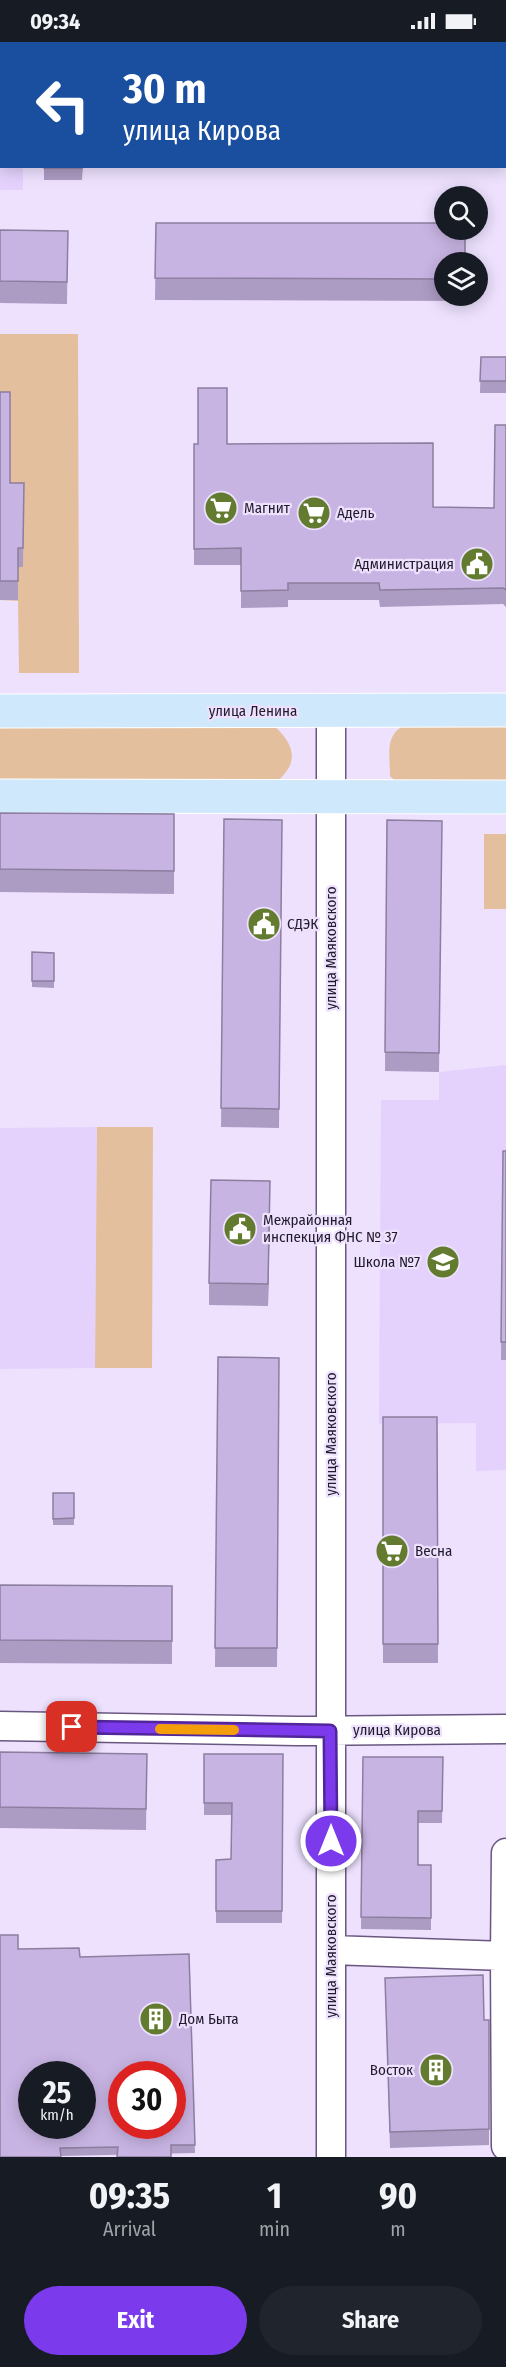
<!DOCTYPE html>
<meta charset="utf-8">
<style>
:root{--surface:#171b24;--page:#20242c;--text:#f1f3f6;--muted:#9ea1a6;--accent:#7c3aed}
body{margin:0;font-family:"Fira Sans Condensed",sans-serif;background:var(--page);color:var(--text);height:100vh;display:flex;flex-direction:column;font-size:22px;white-space:nowrap}
*{box-sizing:border-box;margin:0}
p{font-size:20px;color:var(--muted)}
.icon{flex:none;width:33px;height:33px;fill:none;stroke:currentColor;stroke-width:2;stroke-linecap:round;stroke-linejoin:round}
.map{position:relative;height:2115px;overflow:hidden}
.panel{display:flex;flex-direction:column;background:var(--surface);flex:1}
.panel>*{flex:none}
.guide{position:absolute;left:0px;top:0px;width:507px;height:126px;box-shadow:0 3px 15px #0003;background:#1a4fa0;color:#fff;overflow:hidden}
.tools{position:absolute;left:434px;top:144px;display:grid;gap:12px}
.tools a{display:grid;place-items:center;width:54px;height:54px;border-radius:50%;background:var(--surface);box-shadow:0 3px 15px #0003;font-size:30px}
.speed{position:absolute;left:18px;top:2019px;display:flex;gap:12px;font-size:30px;font-weight:700;text-align:center}
.speed>*{display:grid;place-content:center;width:78px;height:78px;border-radius:50%;background:var(--surface);box-shadow:0 3px 15px #0003;line-height:1}
.speed small{font-size:15px;font-weight:400}
.speed .limit{border:9px solid #d22;background:#fff;color:#111}
.pin{position:absolute;display:grid;place-items:center;width:51px;height:51px;color:#fff;margin:-26px;border-radius:12px;box-shadow:0 3px 9px #0006}
.me{position:absolute;width:66px;margin:-33px;rotate:0deg;stroke-linejoin:round;filter:drop-shadow(0 0 4px #0008)}
.turn{display:flex;align-items:center;gap:21px;height:126px;padding:0 24px;font-size:27px}
.turn .icon{width:78px;height:78px;stroke-width:2.5}
.turn b{display:block;font-size:42px;line-height:51px}
.eta{display:flex;justify-content:space-evenly;align-items:center;height:102px;text-align:center}
.eta b{font-size:36px;font-weight:700;line-height:42px}
.action{display:flex;gap:12px;margin-top:auto;padding:12px 24px}
.action a{flex:1;height:69px;border-radius:36px;background:var(--accent);color:#fff;font-size:24px;font-weight:700;line-height:69px;text-align:center}
.action a+a{background:var(--page);color:var(--text)}
.status{display:flex;justify-content:space-between;align-items:center;height:42px;padding:0 30px;background:var(--surface);direction:ltr}
.status svg{height:16px;fill:currentColor}
.map>svg:first-child{display:block}
.built{fill:#e4d2fd}
.green{fill:#e4bf9d}
.lines{fill:none;stroke-linecap:round;stroke-linejoin:round}
.minor-casing{stroke:#6a5780;stroke-width:31}
.major-casing{stroke:#fff;stroke-width:35}
.minor{stroke:#fff;stroke-width:28}
.major{stroke:#d0e8fb;stroke-width:33}
.wall{fill:#ac9bc3}
.shaded-wall{fill:#8c7e9f}
.building{fill:#c8b4e3;stroke:#8c7e9f;stroke-width:1.5;fill-rule:evenodd}
.route-casing{stroke:#51269a;stroke-width:15}
.route{stroke:#7c3aed;stroke-width:10}
.slow{stroke:#f59e0b;stroke-width:10}
.labels{text-anchor:middle;stroke-width:4.5;stroke-linejoin:round;paint-order:stroke}
.poi-label{font-size:15px;fill:#221b2c;stroke:#ede1fe;text-anchor:start}
.street-label{font-size:15px;fill:#221b2c;stroke:#ede1fe}
</style>
<div class="status"><b>09:34</b><svg viewBox="0 0 49 12"><path d="M0 12V9h3v3zM5 12V6h3v6zM10 12V3h3v9zM15 12V0h3v12zM26 1h20v11H26zM47 4h2v5h-2z"/></svg></div>
<div class="map">
<svg width="506" height="2115" viewBox="0 0 506 2115">
<rect width="100%" height="100%" fill="#ede1fe"/>
<path class="built" d="M0,0H41L2,2V124L23,125V148H0Z
M506,1023V1428L476,1429V1381L379,1382L381,1058H439V1030Z
M97,1085L95,1326L0,1327V1086Z"/>
<path class="green" d="M0,292H78L79,631H19L18,559L0,558Z
M272,682C295,702 301,721 274,742L0,741V683Z
M407,682H506V746L397,741L390,734C390,712 384,692 407,682Z
M484,792H506V867H484Z
M97,1085H153L152,1326H95Z"/>
<g class="lines">
<defs>
<path id="minor" d="M0,1684L297,1689L506,1687
M331,1908L505,1914L506,2104
M505,1914L506,1811
M331,2115V668"/>
<path id="major" d="M0,669L506,668
M0,754L506,755"/>
</defs>
<use href="#minor" class="minor-casing"/>
<use href="#major" class="major-casing"/>
<use href="#minor" class="minor"/>
<use href="#major" class="major"/>
</g>
<path class="wall" d="M44,124H83L82,138H44Z
M156,181L444,220V254H465L464,259L155,258Z
M0,188L68,189L67,262L0,261Z
M481,315H506V351H480Z
M0,350L10,441H24L23,525H18V558H0Z
M506,383V565L503,562L380,565L379,558H288V565L241,566V523H194V402H227L433,465L494,466Z
M0,771L174,772V852L0,850Z
M224,777L282,778L279,1086L221,1085Z
M387,778L442,779L439,1030L385,1029Z
M32,910L54,911V946L32,945Z
M503,1109H506V1343V1318H501Z
M270,1161L268,1264L209,1263V1241Z
M218,1315L279,1316L277,1625H215Z
M383,1375H437L438,1621H383Z
M53,1451H74V1483H53Z
M0,1543L172,1544V1622L0,1621Z
M0,1710L147,1712L146,1788L0,1786Z
M204,1712H283L282,1881H216V1818L231,1817L232,1773H204Z
M363,1715H443L442,1781H418V1823H431V1888L361,1887Z
M18,1907L80,1915L189,1912L195,2111L61,2114Z
M385,1936L484,1978H489V2103L390,2106Z"/>
<path class="shaded-wall" d="M270,1139V1161L268,1264V1242Z"/>
<path class="building" d="M44,124H82V126H44Z
M156,181H444V188H465V220H444V237L155,236Z
M0,188L68,189L67,240L0,239Z
M481,315H506V339H480Z
M198,346H227V402L433,401V465L494,466L495,383H506V548L503,546L380,548L379,541H288V548L241,549V506L194,507V402H198Z
M0,350H10V441H24L23,506H18V539H0Z
M0,771L174,772V829L0,827Z
M224,777L282,778L279,1067L221,1066Z
M387,778L442,779L439,1011L385,1010Z
M32,910L54,911V939H32Z
M503,1109H506V1300H501Z
M211,1138L270,1139L268,1242L209,1241Z
M218,1315L279,1316L277,1606H215Z
M383,1375H437L438,1602H383Z
M53,1451H74V1476L53,1477Z
M0,1543L172,1544V1599L0,1598Z
M0,1710L147,1712L146,1767L0,1765Z
M204,1712H283L282,1869H216V1818L231,1817L232,1761H204Z
M363,1715H443L442,1769H418V1823H431V1876L361,1875Z
M0,1893H18V1907L79,1906L80,1915L189,1912L195,2103H171V2115H117L118,2105L60,2106L61,2115H0ZM32,2032H82V2084H32ZM122,2032H172V2084H122Z
M483,1933L484,1978H489V2087L390,2090L385,1936Z"/>
<g class="lines">
<defs>
<path id="route" d="M72,1685L330,1689L331,1799"/>
</defs>
<use href="#route" class="route-casing"/>
<use href="#route" class="route"/>
<path class="slow" d="M160,1687L234,1688"/>
</g>
<defs>
<symbol id="supermarket-disc" viewBox="-11 -11 22 22"><circle r="9.5" fill="#637b2e" stroke="#ede1fe"/><path d="M-6-5.5h2.5l.6 2H6L4.5 2H-2.5L-4.4-4H-6ZM-1.5 3.2a1.3 1.3 0 1 0 .1 0ZM3 3.2a1.3 1.3 0 1 0 .1 0Z" fill="#fff"/></symbol>
<symbol id="civic-disc" viewBox="-11 -11 22 22"><circle r="9.5" fill="#637b2e" stroke="#ede1fe"/><path d="M-.6-6.5H3V-4.5H.6V-3L4-1V1h2V6H-6V1h2V-1L-.6-3ZM-1.2 2.5V6h2.4V2.5Z" fill="#fff"/></symbol>
<symbol id="school-disc" viewBox="-11 -11 22 22"><circle r="9.5" fill="#637b2e" stroke="#ede1fe"/><path d="M0-5L7-2L0 1L-7-2ZM-4 1L0 2.5L4 1V4Q0 6-4 4Z" fill="#fff"/></symbol>
<symbol id="building-disc" viewBox="-11 -11 22 22"><circle r="9.5" fill="#637b2e" stroke="#ede1fe"/><path d="M-4-6H4V6H1V3H-1V6H-4ZM-2.5-4.3h1.7v1.8h-1.7ZM.8-4.3h1.7v1.8H.8ZM-2.5-1h1.7V.8h-1.7ZM.8-1h1.7V.8H.8Z" fill="#fff"/></symbol>
</defs>
<g fill-rule="evenodd">
<use href="#supermarket-disc" x="202" y="447" width="38" height="38"/>
<use href="#supermarket-disc" x="295" y="452" width="38" height="38"/>
<use href="#civic-disc" x="458" y="503" width="38" height="38"/>
<use href="#civic-disc" x="245" y="863" width="38" height="38"/>
<use href="#civic-disc" x="221" y="1168" width="38" height="38"/>
<use href="#school-disc" x="424" y="1201" width="38" height="38"/>
<use href="#supermarket-disc" x="373" y="1490" width="38" height="38"/>
<use href="#building-disc" x="137" y="1958" width="38" height="38"/>
<use href="#building-disc" x="417" y="2009" width="38" height="38"/>
</g>
<g class="labels">
<g class="poi-label">
<text x="244" y="471">Магнит</text>
<text x="337" y="476">Адель</text>
<text x="454" y="527" text-anchor="end">Администрация</text>
<text x="287" y="887">СДЭК</text>
<text x="263" y="1183">Межрайонная<tspan x="263" dy="17">инспекция ФНС № 37</tspan></text>
<text x="420" y="1225" text-anchor="end">Школа №7</text>
<text x="415" y="1514">Весна</text>
<text x="179" y="1982">Дом Быта</text>
<text x="413" y="2033" text-anchor="end">Восток</text>
</g>
<g class="street-label">
<text x="253" y="674">улица Ленина</text>
<text transform="translate(331 906) rotate(-90)" y="5">улица Маяковского</text>
<text transform="translate(331 1392) rotate(-90)" y="5">улица Маяковского</text>
<text x="397" y="1693">улица Кирова</text>
<text transform="translate(331 1914) rotate(-90)" y="5">улица Маяковского</text>
</g>
</g>
</svg>
<div class="tools">
<a><svg class="icon" aria-label="search" viewBox="0 0 24 24"><circle cx="10" cy="10" r="6"/><path d="M15 15l6 6"/></svg></a>
<a><svg class="icon" aria-label="layers" viewBox="0 0 24 24"><path d="M12 4l9 5-9 5-9-5zM3 14l9 5 9-5"/></svg></a>
</div>
<div class="speed"><div>25<small>km/h</small></div><div class="limit">30</div></div>
<div class="pin" style="left:72px;top:1685px;background:#d93025"><svg class="icon" aria-label="arrive" viewBox="0 0 24 24"><path d="M6 21V4h12l-3 4 3 4H6"/></svg></div>
<svg class="me" style="left:331px;top:1799px" viewBox="-20 -20 40 40"><circle r="17" fill="#7c3aed" stroke="#fff" stroke-width="3"/><path d="M0-11L8 9 0 5-8 9z" fill="#fff"/></svg>
<div class="guide">
<div class="turn"><svg class="icon" aria-label="left" viewBox="0 0 24 24"><path d="M17 20v-9H6M10 6l-5 5 5 5"/></svg><div><b>30 m</b>улица Кирова</div></div>
</div>
</div>
<section class="panel">
<div class="eta">
<div><b>09:35</b><p>Arrival</p></div>
<div><b>1</b><p>min</p></div>
<div><b>90</b><p>m</p></div>
</div>
<div class="action"><a>Exit</a><a>Share</a></div>
</section>
